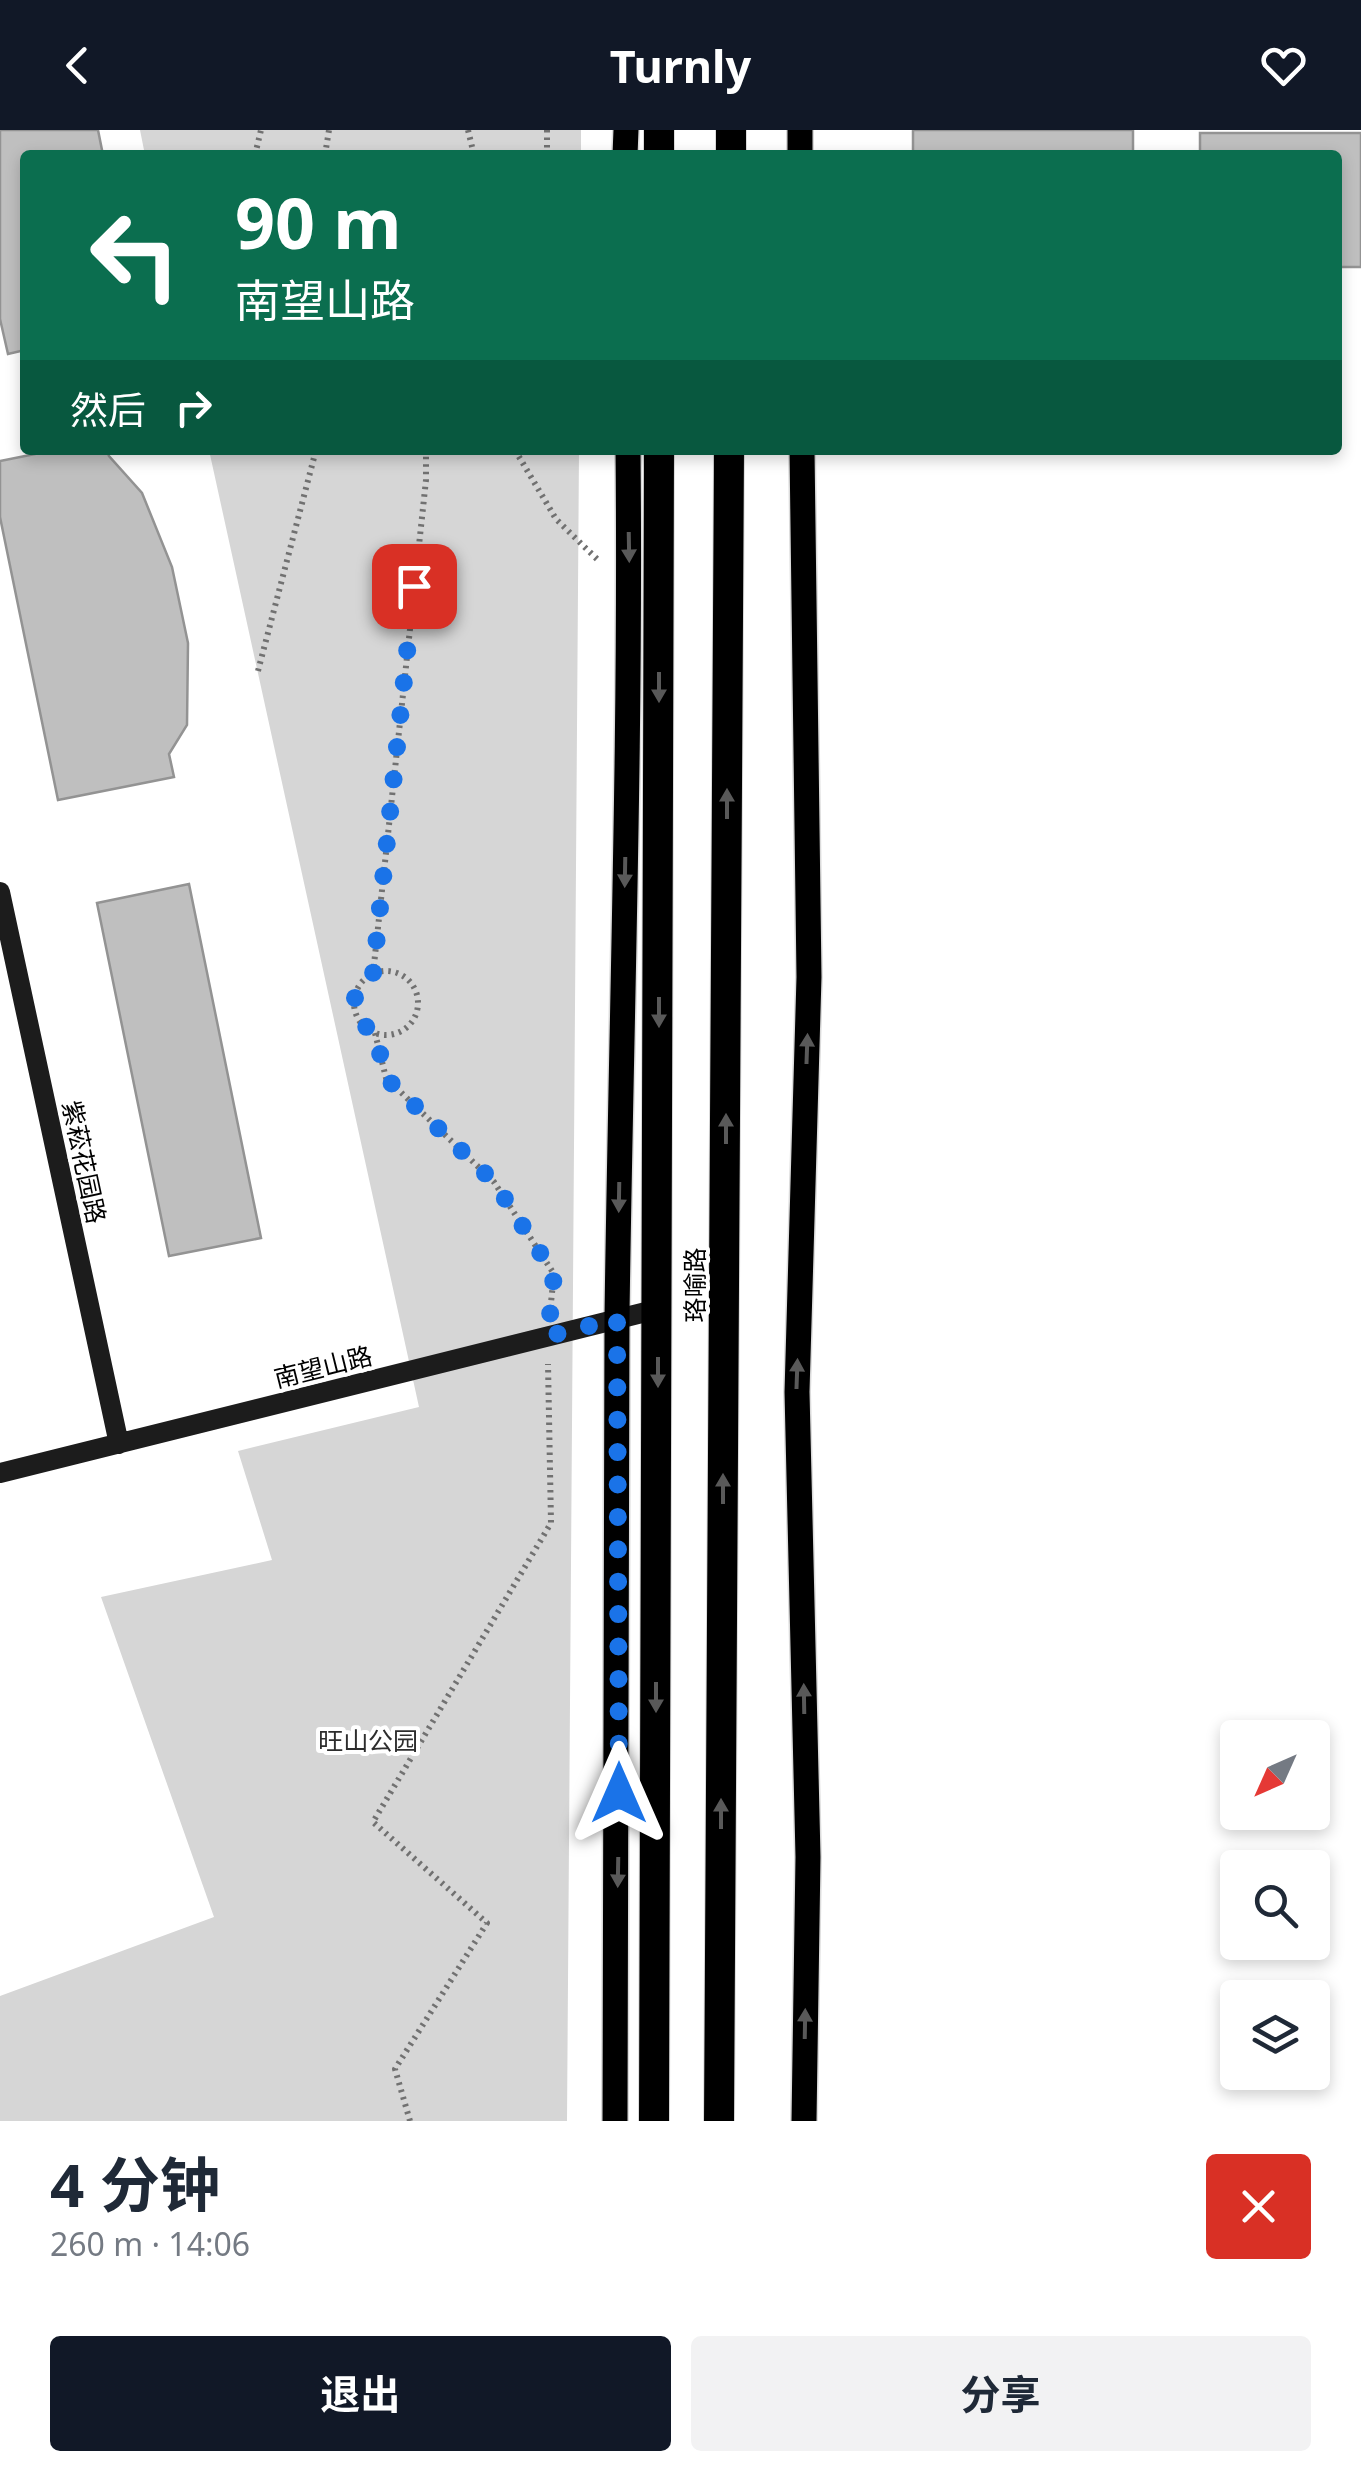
<!DOCTYPE html>
<html lang="zh">
<meta charset="utf-8">
<style>
:root{--surface:#fff;--page:#f2f2f3;--text:#1f2937;--muted:#747a83;--accent:#111827}
body{margin:0;font-family:"Noto Sans","Noto Sans SC",sans-serif;background:var(--page);color:var(--text);height:100vh;display:flex;flex-direction:column;font-size:38px;white-space:nowrap}
*{box-sizing:border-box;margin:0}
p{font-size:32px;color:var(--muted)}
.icon{flex:none;width:55px;height:55px;fill:none;stroke:currentColor;stroke-width:2;stroke-linecap:round;stroke-linejoin:round}
.map{position:relative;height:1991px;overflow:hidden}
.details{display:flex;flex-direction:column;background:var(--surface);flex:1}
.details>*{flex:none}
.hud{position:absolute;left:20px;top:20px;width:1322px;height:305px;border-radius:10px;box-shadow:0 5px 15px #0003;background:#0b6e4f;color:#fff;overflow:hidden}
.needle{width:65px;rotate:225deg}
.fabs{position:absolute;left:1220px;top:1590px;display:grid;gap:20px}
.fabs a{display:grid;place-items:center;width:110px;height:110px;border-radius:10px;background:var(--surface);box-shadow:0 5px 15px #0003;font-size:50px}
.pin{position:absolute;display:grid;place-items:center;width:85px;height:85px;color:#fff;margin:-42px;border-radius:20px;box-shadow:0 5px 15px #0006}
.me{position:absolute;width:110px;margin:-55px;rotate:0deg;stroke-linejoin:round;filter:drop-shadow(0 0 8px #0008)}
.turn{display:flex;align-items:center;gap:35px;height:210px;padding:0 50px;font-size:45px}
.turn .icon{width:130px;height:130px;stroke-width:2.5}
.turn b{display:block;font-size:70px;line-height:85px}
.then{display:flex;align-items:center;height:95px;padding:0 50px;background:#0003;gap:20px;font-size:38px}
.round{display:grid;place-items:center;flex:none;width:105px;height:105px;border-radius:10px;background:var(--page)}
.headline{display:flex;align-items:center;justify-content:space-between;height:170px;padding:0 50px}
h1{font-size:60px;font-weight:700;line-height:75px}
.cta{display:flex;gap:20px;margin-top:auto;padding:20px 50px}
.cta a{flex:1;height:115px;border-radius:10px;background:var(--accent);color:#fff;font-size:40px;font-weight:700;line-height:115px;text-align:center}
.cta a+a{background:var(--page);color:var(--text)}
header{display:flex;justify-content:space-between;align-items:center;height:130px;padding:0 50px;background:var(--accent);color:#fff;font-size:45px;font-weight:700}
.map>svg:first-child{display:block}
.green{fill:#d6d6d6}
.building{fill:#bfbfbf;stroke:#939393;stroke-width:2.5}
.lines{fill:none;stroke-linecap:round;stroke-linejoin:round}
.primary-casing{stroke:#dbdbdb;stroke-width:28}
.highway-casing{stroke:#dbdbdb;stroke-width:32}
.path{stroke:#717171;stroke-width:6;stroke-dasharray:2.5 5;stroke-linecap:butt}
.secondary{stroke:#1c1c1c;stroke-width:20}
.primary{stroke:#000;stroke-width:25}
.highway{stroke:#000;stroke-width:30}
.oneway{fill:#595959}
.route{stroke:#1a73e8;stroke-width:18;stroke-dasharray:0 32.4}
.labels{text-anchor:middle;stroke-width:8;stroke-linejoin:round;paint-order:stroke}
.street-label{font-size:25px;fill:#000;stroke:#fff}
.park-label{font-size:25px;fill:#2d2d2d;stroke:#fff}
</style>
<header><svg class="icon" aria-label="back" viewBox="0 0 24 24"><path d="M15 5l-7 7 7 7"/></svg>Turnly<svg class="icon" aria-label="heart" viewBox="0 0 24 24"><path d="M12 20l-8-8c-3-5 5-10 8-4 3-6 11-1 8 4z"/></svg></header>
<div class="map">
<svg width="1361" height="1991" viewBox="0 0 1361 1991">
<rect width="100%" height="100%" fill="#fff"/>
<path class="green" d="M140,0H581V25H145Z
M209,320H579L567,1991H0V1866L214,1787L101,1467L272,1430L238,1321L419,1277Z"/>
<path class="building" d="M0,0H98L103,25H25V220L8,224L0,189Z
M913,0H1133V25H913Z
M1200,3H1361V137H1338V25H1200Z
M55,320H107L109,326L142,363L172,437L188,513L187,595L169,624L174,647L58,670L0,387V331Z
M189,754L261,1108L169,1126L97,773Z"/>
<g class="lines">
<defs>
<path id="primary" d="M800,0V25
M625,25L626,0
M802,320L809,847L797,1262L808,1727L804,1991
M615,1991C618,1722 614,1453 617,1185C621,897 631,608 628,320"/>
<path id="highway" d="M659,25V0
M731,25V0
M654,1991L659,320
M719,1991L729,320"/>
</defs>
<use href="#primary" class="primary-casing"/>
<use href="#highway" class="highway-casing"/>
<path class="path" d="M468,0L474,25
M255,25L261,0
M325,25L329,0
M547,25V0
M515,320L556,389L600,432
M258,541L316,320
M354 873a32 32 0 1 1 64 0a32 32 0 1 1-64 0Z
M373,844L426,350V320
M375,903L386,948L494,1052L554,1144L550,1182
M410,1991L395,1939L487,1793L373,1692L551,1393L548,1234"/>
<path class="secondary" d="M0,762L119,1314
M0,1343L658,1179"/>
<use href="#primary" class="primary"/>
<use href="#highway" class="highway"/>
</g>
<defs><path id="oneway-solid" d="M-6-.8H1V-3.2L6.5 0L1 3.2V.8H-6Z" transform="scale(2.5)"/></defs>
<g class="oneway">
<use href="#oneway-solid" transform="translate(629 417) rotate(89)"/>
<use href="#oneway-solid" transform="translate(659 557) rotate(90)"/>
<use href="#oneway-solid" transform="translate(727 674) rotate(-90)"/>
<use href="#oneway-solid" transform="translate(625 742) rotate(91)"/>
<use href="#oneway-solid" transform="translate(659 882) rotate(90)"/>
<use href="#oneway-solid" transform="translate(807 919) rotate(-88)"/>
<use href="#oneway-solid" transform="translate(726 999) rotate(-90)"/>
<use href="#oneway-solid" transform="translate(619 1067) rotate(91)"/>
<use href="#oneway-solid" transform="translate(658 1242) rotate(90)"/>
<use href="#oneway-solid" transform="translate(797 1244) rotate(-88)"/>
<use href="#oneway-solid" transform="translate(723 1359) rotate(-90)"/>
<use href="#oneway-solid" transform="translate(656 1567) rotate(90)"/>
<use href="#oneway-solid" transform="translate(804 1569) rotate(-91)"/>
<use href="#oneway-solid" transform="translate(721 1684) rotate(-90)"/>
<use href="#oneway-solid" transform="translate(618 1742) rotate(91)"/>
<use href="#oneway-solid" transform="translate(805 1894) rotate(-89)"/>
</g>
<g class="lines">
<path class="route" d="M414,456L373,844L356,861C352,881 358,893 375,903L386,948L494,1052L554,1144L548,1206L617,1189L619,1663"/>
</g>
<g class="labels">
<g class="street-label">
<text transform="translate(84 1032) rotate(78)" y="9">紫菘花园路</text>
<text transform="translate(695 1155) rotate(-90)" y="9">珞喻路</text>
<text transform="translate(323 1237) rotate(-14)" y="9">南望山路</text>
</g>
<g class="park-label">
<text x="368" y="1620">旺山公园</text>
</g>
</g>
</svg>
<div class="fabs">
<a><svg class="needle" viewBox="-14 -14 28 28"><path d="M0-13l5 13h-10z" fill="#e53935"/><path d="M0 13l5-13h-10z" fill="#747a83"/></svg></a>
<a><svg class="icon" aria-label="search" viewBox="0 0 24 24"><circle cx="10" cy="10" r="6"/><path d="M15 15l6 6"/></svg></a>
<a><svg class="icon" aria-label="layers" viewBox="0 0 24 24"><path d="M12 4l9 5-9 5-9-5zM3 14l9 5 9-5"/></svg></a>
</div>
<div class="pin" style="left:414px;top:456px;background:#d93025"><svg class="icon" aria-label="arrive" viewBox="0 0 24 24"><path d="M6 21V4h12l-3 4 3 4H6"/></svg></div>
<svg class="me" style="left:619px;top:1663px" viewBox="-20 -20 40 40"><path d="M0-17L14 15 0 8-14 15z" fill="#1a73e8" stroke="#fff" stroke-width="4"/></svg>
<div class="hud">
<div class="turn"><svg class="icon" aria-label="left" viewBox="0 0 24 24"><path d="M17 20v-9H6M10 6l-5 5 5 5"/></svg><div><b>90 m</b>南望山路</div></div>
<div class="then">然后<svg class="icon" aria-label="right" viewBox="0 0 24 24"><path d="M7 20v-9h11M14 6l5 5-5 5"/></svg></div>
</div>
</div>
<section class="details">
<div class="headline"><div><h1>4 分钟</h1><p>260 m · 14:06</p></div><a class="round" style="background:#d93025;color:#fff"><svg class="icon" aria-label="close" viewBox="0 0 24 24"><path d="M6 6l12 12M18 6L6 18"/></svg></a></div>
<div class="cta"><a>退出</a><a>分享</a></div>
</section>
